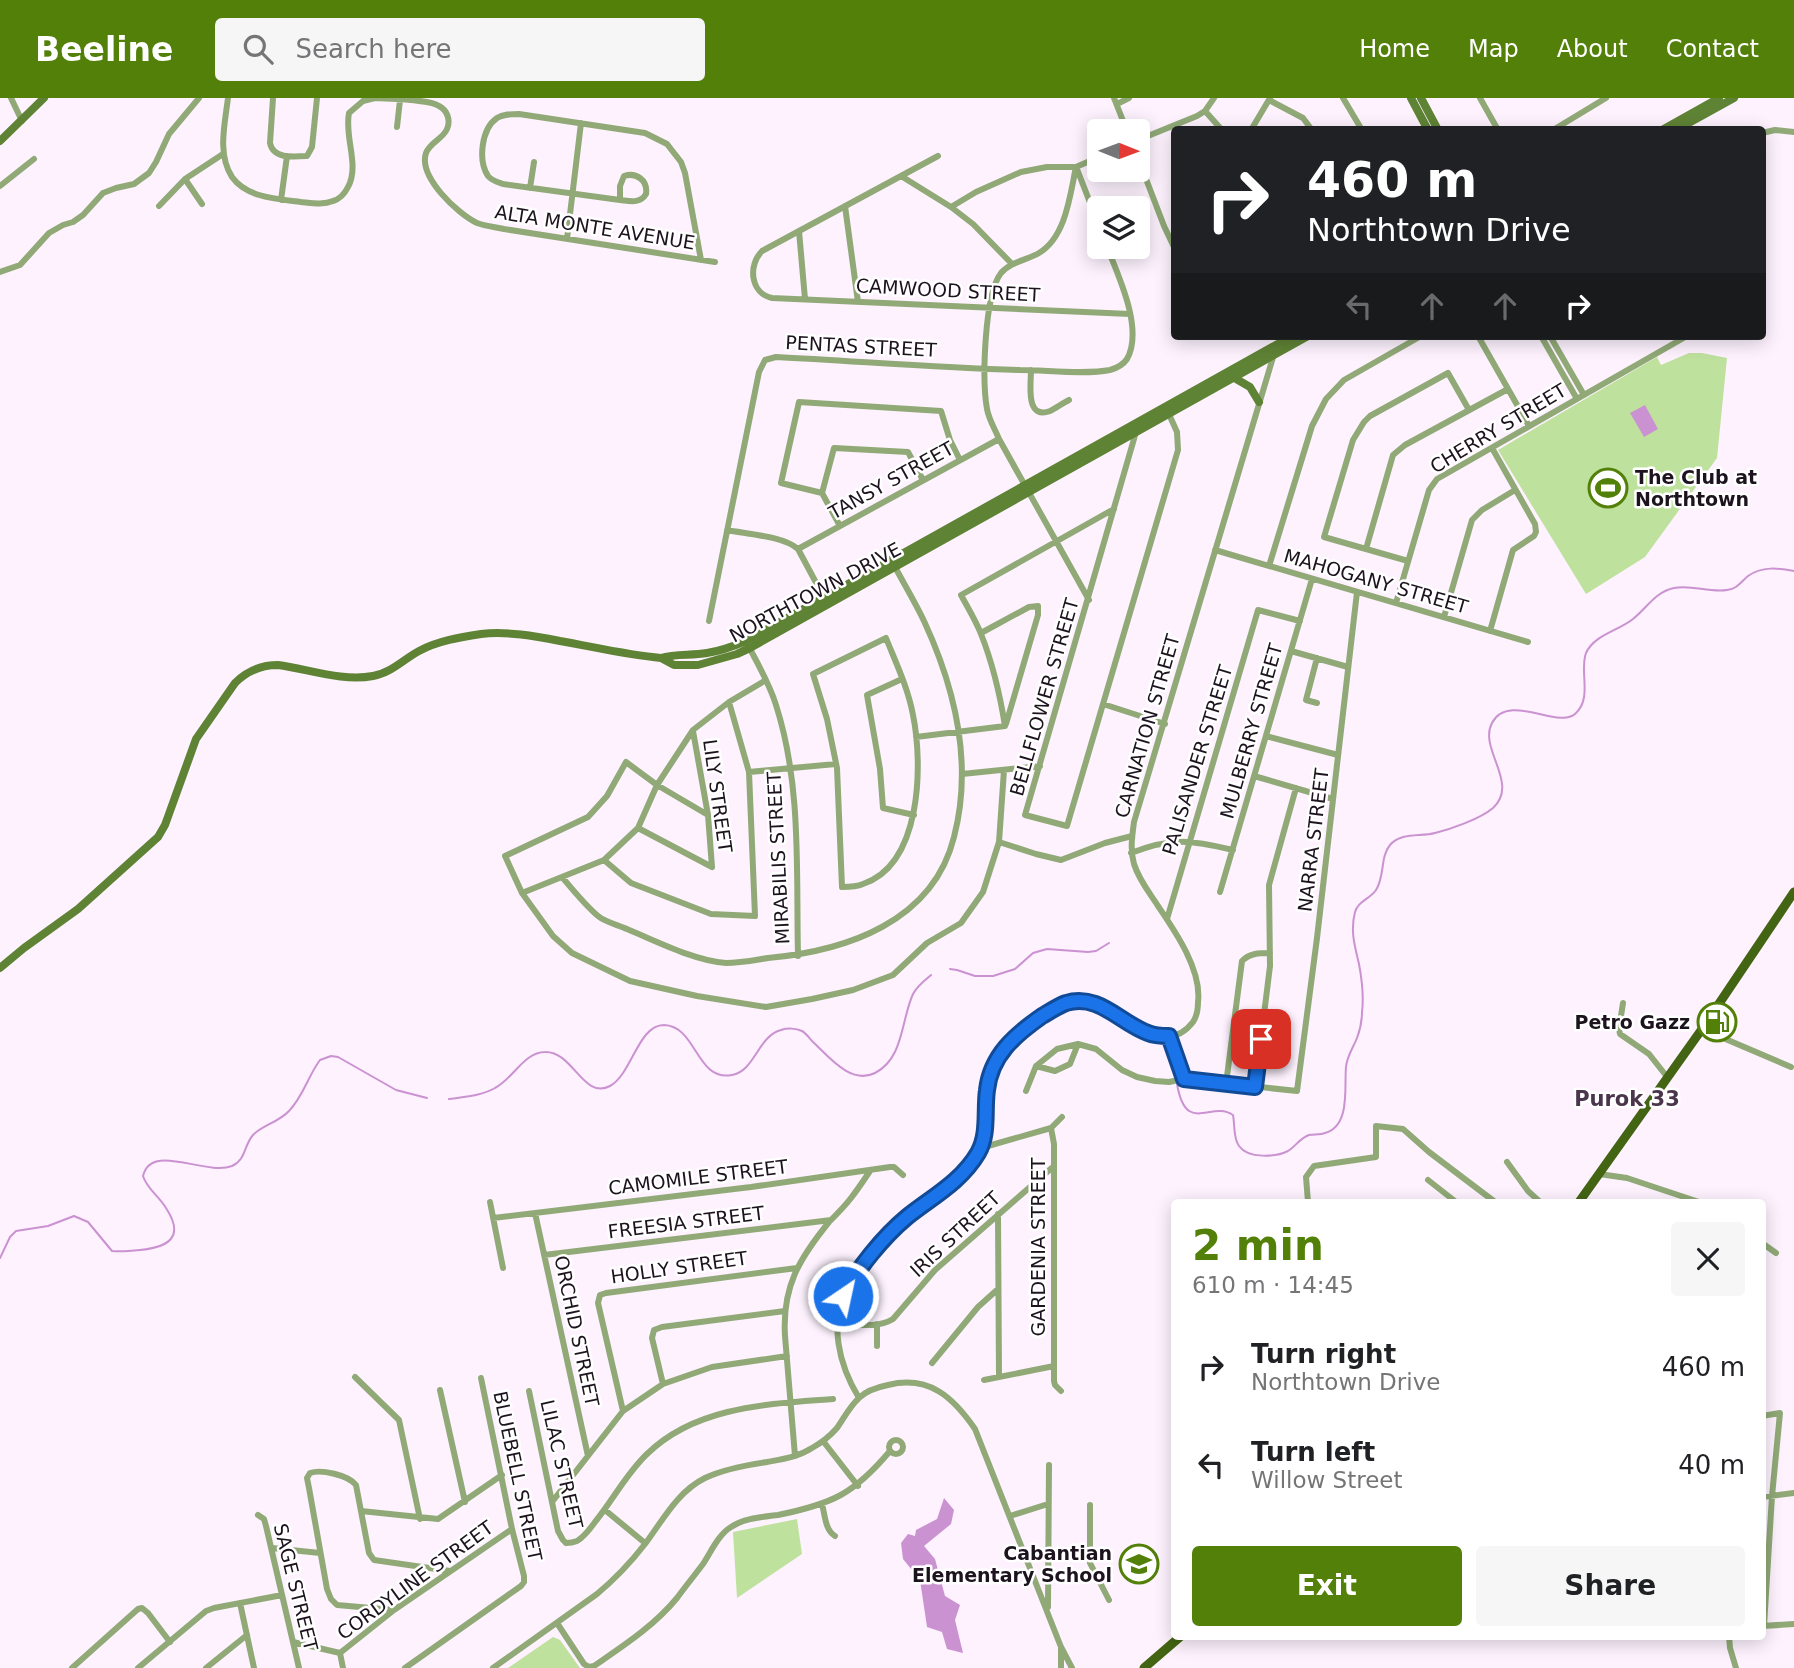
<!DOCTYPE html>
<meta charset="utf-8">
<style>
:root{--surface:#fff;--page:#f6f6f6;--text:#202124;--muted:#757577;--accent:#538008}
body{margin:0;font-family:"DejaVu Sans",sans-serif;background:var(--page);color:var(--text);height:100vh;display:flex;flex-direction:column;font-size:26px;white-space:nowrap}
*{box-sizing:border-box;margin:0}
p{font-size:23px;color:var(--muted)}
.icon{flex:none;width:38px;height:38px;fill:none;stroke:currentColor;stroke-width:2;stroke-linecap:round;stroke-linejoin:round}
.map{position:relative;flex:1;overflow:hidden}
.drawer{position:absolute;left:1171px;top:1101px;width:595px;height:441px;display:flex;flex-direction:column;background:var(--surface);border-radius:7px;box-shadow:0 4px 18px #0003}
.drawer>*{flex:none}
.banner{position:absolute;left:1171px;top:28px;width:595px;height:214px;border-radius:7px;box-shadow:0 4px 18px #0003;background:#202124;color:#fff;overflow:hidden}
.needle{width:46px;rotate:91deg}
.tools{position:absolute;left:1087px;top:21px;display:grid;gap:14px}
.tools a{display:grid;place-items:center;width:63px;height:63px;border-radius:7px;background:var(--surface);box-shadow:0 4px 18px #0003;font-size:35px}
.pin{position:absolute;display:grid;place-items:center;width:60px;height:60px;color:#fff;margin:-30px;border-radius:14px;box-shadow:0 4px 10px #0006}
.me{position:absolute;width:77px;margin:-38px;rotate:34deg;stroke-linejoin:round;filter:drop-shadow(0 0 5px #0008)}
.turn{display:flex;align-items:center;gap:24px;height:147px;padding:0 21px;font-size:32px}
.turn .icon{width:91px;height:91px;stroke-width:2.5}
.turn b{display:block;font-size:49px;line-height:60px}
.lanes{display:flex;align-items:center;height:66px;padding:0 21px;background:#0003;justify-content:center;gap:35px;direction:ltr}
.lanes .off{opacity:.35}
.round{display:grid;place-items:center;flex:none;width:74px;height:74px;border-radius:7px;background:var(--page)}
.headline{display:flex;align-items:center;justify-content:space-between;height:119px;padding:0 21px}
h1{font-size:42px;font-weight:700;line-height:52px;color:var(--accent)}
.cta{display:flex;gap:14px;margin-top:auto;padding:14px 21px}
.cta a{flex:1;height:80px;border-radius:7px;background:var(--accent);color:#fff;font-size:28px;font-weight:700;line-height:80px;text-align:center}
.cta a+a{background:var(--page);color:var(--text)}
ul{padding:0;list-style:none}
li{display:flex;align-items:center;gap:21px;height:98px;padding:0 21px}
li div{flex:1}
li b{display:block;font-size:26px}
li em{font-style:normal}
header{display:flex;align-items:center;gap:42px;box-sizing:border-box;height:98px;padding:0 35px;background:var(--accent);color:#fff}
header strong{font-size:33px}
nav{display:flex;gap:38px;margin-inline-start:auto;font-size:24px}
.search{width:490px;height:63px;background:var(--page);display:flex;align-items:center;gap:18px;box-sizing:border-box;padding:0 24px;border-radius:7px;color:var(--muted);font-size:26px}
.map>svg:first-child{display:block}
.green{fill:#bfe19e}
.water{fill:#cb92d1}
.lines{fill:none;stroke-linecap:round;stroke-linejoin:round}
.stream{stroke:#cb92d1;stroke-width:2}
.street{stroke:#90a977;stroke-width:6}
.secondary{stroke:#5f8335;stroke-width:8}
.primary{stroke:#436413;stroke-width:9}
.route-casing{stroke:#114b97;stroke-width:18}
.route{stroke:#1a73e8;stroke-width:12}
.labels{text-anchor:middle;stroke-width:5;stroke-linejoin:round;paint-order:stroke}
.street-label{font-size:19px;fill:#1d131e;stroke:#fff}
.poi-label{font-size:19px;font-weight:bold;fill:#1d131e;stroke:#fff;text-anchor:end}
.neighbourhood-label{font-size:21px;font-weight:bold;fill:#4b354d;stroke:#fff}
</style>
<header>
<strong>Beeline</strong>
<div class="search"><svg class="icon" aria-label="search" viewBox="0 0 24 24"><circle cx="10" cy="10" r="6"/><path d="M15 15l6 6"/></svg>Search here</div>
<nav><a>Home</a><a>Map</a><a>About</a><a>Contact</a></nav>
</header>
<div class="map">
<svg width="1794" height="1570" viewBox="0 0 1794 1570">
<rect width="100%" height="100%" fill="#fdf2fe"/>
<path class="green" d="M1689,255H1702L1727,260L1717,360L1645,459L1586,496L1498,352L1657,259L1661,267Z
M797,1421L802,1456L737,1500L733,1434Z
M553,1539L560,1542L580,1570H508Z"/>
<path class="water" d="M1645,307L1658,331L1644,339L1630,315Z
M944,1400L954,1412L951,1426L924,1448L935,1461L945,1498L960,1507L955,1522L963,1555L947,1551L942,1534L927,1529L920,1482L903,1461L901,1445L908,1436L915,1438L916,1432L937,1421Z"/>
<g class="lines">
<path class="stream" d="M950,871L957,872L975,878H993L1015,871L1033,855L1047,851L1088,854L1096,853L1109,845
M1177,986C1186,1038 1211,1002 1233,1017C1235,1027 1233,1040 1239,1048C1248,1061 1276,1059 1288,1053C1296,1048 1300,1040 1309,1037C1314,1036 1320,1037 1325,1035C1351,1028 1344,988 1346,969C1347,958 1353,950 1357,940C1360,932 1362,922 1362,914C1364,898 1362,882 1359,866C1355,849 1350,833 1355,814C1358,803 1370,801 1376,792C1385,778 1380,759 1390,747C1401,734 1420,739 1435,735C1451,731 1480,721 1493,710C1520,685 1478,651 1492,625C1508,594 1558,631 1575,616C1593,600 1579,574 1586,555C1594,537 1618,533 1633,521C1647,510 1655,494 1674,490C1691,486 1709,495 1727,492C1737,491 1741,484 1748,478C1762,468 1778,470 1794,473
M449,1001C464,999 481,998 495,990C513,981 524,954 545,954C573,953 583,1002 610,988C632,976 638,927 664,927C697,928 696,984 732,977C755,973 758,938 781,932C787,930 796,930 802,933C806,935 810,941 813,944C829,959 851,987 875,975C904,960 901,922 913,896C917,888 924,883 931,877
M0,1160L10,1139L16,1133L48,1128L74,1118L88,1124L112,1153C122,1154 131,1153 140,1152C169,1149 185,1139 166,1110C159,1098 147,1091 143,1078C151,1044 205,1078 232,1068C246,1062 244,1047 253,1037C261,1028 279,1024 289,1013C303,999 308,978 320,962L331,958L338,959L396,992L427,1000"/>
<path class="street" d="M11,0L22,23
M228,0C225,25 217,56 232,79C247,100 278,101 301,104C312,105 323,107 333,103C340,101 345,95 348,89C360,67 344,39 349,15L363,3L375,0
M273,0L270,45C273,61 293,59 307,58L312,49L317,0
M375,0C390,1 428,1 439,8C447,12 451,22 447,31C443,41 430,44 426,55C418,79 458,116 477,125C485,128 495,129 504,131L715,164
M1114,0L1127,33
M1343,0L1362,32
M1480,0L1498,32
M1269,2L1303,20L1312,32
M1117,6L1129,0
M1205,13L1222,32
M397,29L400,2
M1251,32L1270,0
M1553,32L1606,0
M1762,35L1775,32L1794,34
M1138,42L1197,18L1205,13L1214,0
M938,58L762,153C748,167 750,195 772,200L1130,216
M1138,60L1164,128L1174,149
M1076,69C1070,97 1066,139 1039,155C1027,162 1010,164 1001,175C984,197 982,283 987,311C989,322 995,331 999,341L1089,502
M1077,71L1099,128
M901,78L951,109L973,126L1012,166
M185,81L202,106
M0,88L34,61
M530,90L534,64
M281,102L287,58
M620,102V88L624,78C636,74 648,82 646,96C640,106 630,103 620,102L503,86C497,84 492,83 488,78C478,63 481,31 497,20C503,16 511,16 519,16L645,35L667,46L681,64L685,75L701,162
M159,108L185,81L223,56
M845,108L858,204
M951,109L976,94L1021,74L1047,69H1076L1099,59
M799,133L805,201
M567,141L581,25
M0,174L20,167L49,135L63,127L73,124L83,117L103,95L116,90L134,86L149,75L156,64L169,36L199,0
M1478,238L1529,328
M1541,238L1577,301
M1550,238L1584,297
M1031,272C1031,286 1025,322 1050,313C1056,310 1063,305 1069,302
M1136,334L1025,717L1067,728L1178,352L1177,334L1168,314
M822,395L781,385L799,304L941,313L950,342L960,362
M840,428L822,395L834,350L908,354L923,382
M727,432C747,436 783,438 798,451L828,507
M798,451L999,341
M1366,451L1393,357L1405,347L1508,291
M1215,452L1528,544
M1408,463L1324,439L1353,342L1364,324L1370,318L1448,275L1469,312
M1269,468L1312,328L1326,301L1344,282L1421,238
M1396,505L1429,392L1437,381L1687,238
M1444,519L1472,422L1482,412L1515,392
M709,523L759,274L765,262L776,259C857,263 938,270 1020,272C1046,272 1085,277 1110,272C1117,270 1123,267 1127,261C1144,231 1118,177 1107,149
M1490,533L1513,452L1534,438L1536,434L1535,426L1492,350
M981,535L1029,509L1038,508V517L1006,626
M886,540C896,565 908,590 913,617C923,666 922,766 863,786C856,789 849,789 842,789L837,670L827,621L813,576Z
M749,549C759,568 770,587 776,607C802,688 796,775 798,858
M1291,553L1348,569
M1317,560L1306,602L1317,605
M902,581L867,597L880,671L883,710L914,717
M1103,606L1165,626
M1005,628C1000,597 993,566 981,536C976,523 968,510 961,497L1114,411
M693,633L708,717L712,769
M1266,638L1338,657
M916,639L1005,628
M749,674L836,666
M962,676L1040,668
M1254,678L1333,701
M708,717L657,687L626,664L607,698L588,719L505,758L522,795L553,838L572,855L630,883L697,898L766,909L812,901L853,892L893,877L927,845L961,825L983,794L999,744L1004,672
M638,730L712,769
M999,744L1036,756L1061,762L1105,745L1132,738
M1131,755C1172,739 1191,742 1233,752
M604,762L631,785L711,816L755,818L749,674L729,604
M562,779C573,792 585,807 598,818C605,824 618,827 627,831C656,843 695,863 726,865C740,865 755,862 768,860C846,853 933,824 954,739C973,666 955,590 924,523C915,504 904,486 894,467
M1220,794L1312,481
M522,795L604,762L638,730L657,687L693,632L729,604L766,582
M1167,821L1258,512L1300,523
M1623,905L1619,931L1620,936L1649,956L1668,980
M1702,931L1791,969
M1169,938L1184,981
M1036,968L1055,973L1070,966L1078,946
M1226,986L1242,863C1250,855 1259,855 1270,855
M1255,989L1270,868L1269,787L1296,690
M1026,993L1036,968L1057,951L1078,946L1096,951L1122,972L1137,979L1155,983L1169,984L1184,981L1297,993L1317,840L1357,494
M1051,1030L1054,1046V1283L1055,1287L1061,1293
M981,1050L1051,1030L1062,1019
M1507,1064L1528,1093L1540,1104
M1599,1076L1627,1080L1699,1104
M1428,1082L1456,1104
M490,1104L503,1170
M1308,1104L1306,1079L1314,1068L1376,1059V1028L1403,1031L1429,1054L1495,1104
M535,1115L588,1358
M998,1116L999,1279
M493,1120L751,1089L890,1069H894L903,1077
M1762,1145L1776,1155
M544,1157L831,1122
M837,1225C855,1226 877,1231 893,1221L935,1172L1054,1068
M877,1248V1226
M932,1265L978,1209L998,1191
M355,1279L399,1322L420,1421
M984,1282L1054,1268
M663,1286L652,1240L654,1232L662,1229L785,1213
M440,1292L465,1404
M529,1293L558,1433L563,1442L566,1445
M859,1300C839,1267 828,1225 848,1189C853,1180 860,1172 867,1163C879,1148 891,1133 906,1120C930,1100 960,1085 977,1057C988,1038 985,1016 987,995C991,953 1026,922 1063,907C1077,901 1096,904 1109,911C1133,924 1167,958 1193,924C1197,918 1198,910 1198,904C1202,872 1175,833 1158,808C1149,794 1139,782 1134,766C1130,752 1132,739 1134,724L1274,256
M623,1313L598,1205L600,1197L606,1195L797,1170
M1762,1318L1780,1315L1772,1398L1764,1528
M889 1349a7 7 0 1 1 14 0a7 7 0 1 1-14 0Z
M823,1343L858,1388
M795,1358L785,1238C782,1189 799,1161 829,1124C837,1116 845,1108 851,1100C858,1091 864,1082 870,1073
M1762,1399L1794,1395
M552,1404L623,1313L663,1286L712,1269L787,1258
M822,1406C825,1417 825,1432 835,1438
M1090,1407V1465L1109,1502
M605,1412L645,1445
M361,1413L438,1421L502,1377
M258,1417L264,1421L266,1428L299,1570
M1010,1418L1048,1406
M566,1445C571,1445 572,1445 577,1443C584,1439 590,1431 595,1424C613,1402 626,1376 647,1356C696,1308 769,1306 833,1301
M272,1450L320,1455
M240,1505L254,1570
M1048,1509L1049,1367
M394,1512L337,1507L331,1501L327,1491L309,1390L307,1380L310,1375C321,1371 348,1377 356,1387L369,1455L374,1462L450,1473
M557,1525L584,1566L589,1569L594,1568C623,1548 654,1528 677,1500C685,1489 694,1478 703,1466C711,1454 718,1437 731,1429C744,1420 763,1419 778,1417C832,1406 854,1396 890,1353
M1762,1528L1794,1526
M1729,1538L1730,1550L1736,1570
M293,1544L340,1555
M1061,1551V1570
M340,1555L394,1512L512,1431
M340,1555L343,1570
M72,1570L138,1511L142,1510L148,1515L170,1544
M138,1570L206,1513L214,1510L282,1497
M206,1570L247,1537
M405,1570L521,1488L524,1484V1478L512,1431L481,1280
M493,1570L597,1496C615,1481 631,1464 645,1446C663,1422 677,1394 705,1380C724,1371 746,1367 767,1364C783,1361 798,1359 812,1350C821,1345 830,1338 837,1330C844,1320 850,1308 859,1300C866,1293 878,1289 888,1287C929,1277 953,1299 975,1331L1061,1549L1072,1570"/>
<path class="secondary" d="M1411,0L1428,32
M1421,0L1438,32
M1662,32L1719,0
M1676,32L1734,0
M0,43L44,0
M1231,278L1250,289L1259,304
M661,560C676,555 691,558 707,555C721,553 734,548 746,543L1292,238
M0,870L24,850L78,811L158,739L165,727L196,641L235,585C247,573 260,567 278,567C308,571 343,584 373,578C391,575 404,561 419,553C437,543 461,539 481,536C507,533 535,538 560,543C594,549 627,557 661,560L674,567H698L737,556L750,550L1308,238"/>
<path class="primary" d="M1579,1104L1702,931L1794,794
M1144,1570L1181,1538"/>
</g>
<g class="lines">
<defs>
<path id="route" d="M843,1198C857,1171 883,1139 907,1119C932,1099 961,1084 978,1055C989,1036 984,1013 987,992C991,957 1015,937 1042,918C1049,914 1058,908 1066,905C1099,895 1120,925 1148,935C1155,938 1162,938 1169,938L1184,981L1255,989L1261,941"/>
</defs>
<use href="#route" class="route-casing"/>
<use href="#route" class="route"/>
</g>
<defs>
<symbol id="stadium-ring" viewBox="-11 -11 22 22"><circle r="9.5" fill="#fff" stroke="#538008" stroke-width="1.5"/><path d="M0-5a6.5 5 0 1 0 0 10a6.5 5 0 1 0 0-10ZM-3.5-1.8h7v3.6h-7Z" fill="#538008"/></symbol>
<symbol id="fuel-ring" viewBox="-11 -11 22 22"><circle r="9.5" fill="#fff" stroke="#538008" stroke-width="1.5"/><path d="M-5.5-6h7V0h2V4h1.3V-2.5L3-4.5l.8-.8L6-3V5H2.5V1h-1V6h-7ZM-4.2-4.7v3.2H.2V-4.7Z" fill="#538008"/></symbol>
<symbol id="school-ring" viewBox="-11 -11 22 22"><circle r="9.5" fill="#fff" stroke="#538008" stroke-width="1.5"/><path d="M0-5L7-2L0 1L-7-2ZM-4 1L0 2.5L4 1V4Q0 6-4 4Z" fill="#538008"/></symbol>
</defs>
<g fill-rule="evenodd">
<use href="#stadium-ring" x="1586" y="368" width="44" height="44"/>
<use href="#fuel-ring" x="1695" y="902" width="44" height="44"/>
<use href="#school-ring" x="1117" y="1444" width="44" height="44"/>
</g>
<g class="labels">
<g class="street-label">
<text transform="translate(595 129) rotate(9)" y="7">ALTA MONTE AVENUE</text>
<text transform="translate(948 192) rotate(3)" y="7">CAMWOOD STREET</text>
<text transform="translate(861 248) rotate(3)" y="7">PENTAS STREET</text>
<text transform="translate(1498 330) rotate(-31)" y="7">CHERRY STREET</text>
<text transform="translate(891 382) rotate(-29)" y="7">TANSY STREET</text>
<text transform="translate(1376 483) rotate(16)" y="7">MAHOGANY STREET</text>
<text transform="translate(815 494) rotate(-28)" y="7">NORTHTOWN DRIVE</text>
<text transform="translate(1044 599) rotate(-74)" y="7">BELLFLOWER STREET</text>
<text transform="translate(1147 628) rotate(-74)" y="7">CARNATION STREET</text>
<text transform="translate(1251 633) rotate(-74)" y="7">MULBERRY STREET</text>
<text transform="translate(1197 662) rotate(-73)" y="7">PALISANDER STREET</text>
<text transform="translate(718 698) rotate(82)" y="7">LILY STREET</text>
<text transform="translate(1313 742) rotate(-83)" y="7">NARRA STREET</text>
<text transform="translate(778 760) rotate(-93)" y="7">MIRABILIS STREET</text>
<text transform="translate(698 1079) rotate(-7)" y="7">CAMOMILE STREET</text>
<text transform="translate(686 1124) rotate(-7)" y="7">FREESIA STREET</text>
<text transform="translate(955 1136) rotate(-43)" y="7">IRIS STREET</text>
<text transform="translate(1038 1149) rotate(-90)" y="7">GARDENIA STREET</text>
<text transform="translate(679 1169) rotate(-8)" y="7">HOLLY STREET</text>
<text transform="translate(577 1233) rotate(78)" y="7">ORCHID STREET</text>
<text transform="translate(562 1366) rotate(77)" y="7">LILAC STREET</text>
<text transform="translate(518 1378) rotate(78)" y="7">BLUEBELL STREET</text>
<text transform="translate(415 1482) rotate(-36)" y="7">CORDYLINE STREET</text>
<text transform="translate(296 1489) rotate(76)" y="7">SAGE STREET</text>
</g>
<g class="poi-label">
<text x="1635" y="386" text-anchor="start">The Club at<tspan x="1635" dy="22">Northtown</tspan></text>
<text x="1690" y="931">Petro Gazz</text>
<text x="1112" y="1462">Cabantian<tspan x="1112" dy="22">Elementary School</tspan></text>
</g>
<g class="neighbourhood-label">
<text x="1627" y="1008">Purok 33</text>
</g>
</g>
</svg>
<div class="tools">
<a><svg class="needle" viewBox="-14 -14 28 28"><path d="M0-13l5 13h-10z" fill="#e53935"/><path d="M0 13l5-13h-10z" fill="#757577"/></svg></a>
<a><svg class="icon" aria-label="layers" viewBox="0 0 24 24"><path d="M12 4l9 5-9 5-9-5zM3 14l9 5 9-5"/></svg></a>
</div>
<div class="pin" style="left:1261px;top:941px;background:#d93025"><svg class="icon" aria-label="arrive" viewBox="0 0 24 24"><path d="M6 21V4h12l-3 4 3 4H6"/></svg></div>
<svg class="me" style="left:843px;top:1198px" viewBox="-20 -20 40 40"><circle r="17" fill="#1a73e8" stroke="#fff" stroke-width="3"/><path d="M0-11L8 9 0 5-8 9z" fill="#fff"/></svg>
<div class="banner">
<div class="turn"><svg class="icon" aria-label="right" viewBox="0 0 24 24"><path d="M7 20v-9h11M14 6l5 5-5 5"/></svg><div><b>460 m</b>Northtown Drive</div></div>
<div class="lanes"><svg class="icon off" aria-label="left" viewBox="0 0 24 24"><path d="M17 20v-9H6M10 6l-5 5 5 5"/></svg><svg class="icon off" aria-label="ahead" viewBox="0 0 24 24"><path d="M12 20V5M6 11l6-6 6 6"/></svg><svg class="icon off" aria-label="ahead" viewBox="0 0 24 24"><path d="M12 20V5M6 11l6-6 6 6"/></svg><svg class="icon" aria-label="right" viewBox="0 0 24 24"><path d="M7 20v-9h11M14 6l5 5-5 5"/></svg></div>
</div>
<section class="drawer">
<div class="headline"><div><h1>2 min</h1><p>610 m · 14:45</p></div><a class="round"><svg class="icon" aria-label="close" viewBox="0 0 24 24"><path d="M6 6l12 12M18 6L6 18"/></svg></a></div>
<ul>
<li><svg class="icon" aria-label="right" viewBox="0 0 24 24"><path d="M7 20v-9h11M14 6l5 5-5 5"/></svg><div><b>Turn right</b><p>Northtown Drive</p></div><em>460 m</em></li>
<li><svg class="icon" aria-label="left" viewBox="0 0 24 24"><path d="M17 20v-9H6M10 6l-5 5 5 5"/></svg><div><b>Turn left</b><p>Willow Street</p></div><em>40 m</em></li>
</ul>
<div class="cta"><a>Exit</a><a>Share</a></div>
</section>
</div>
